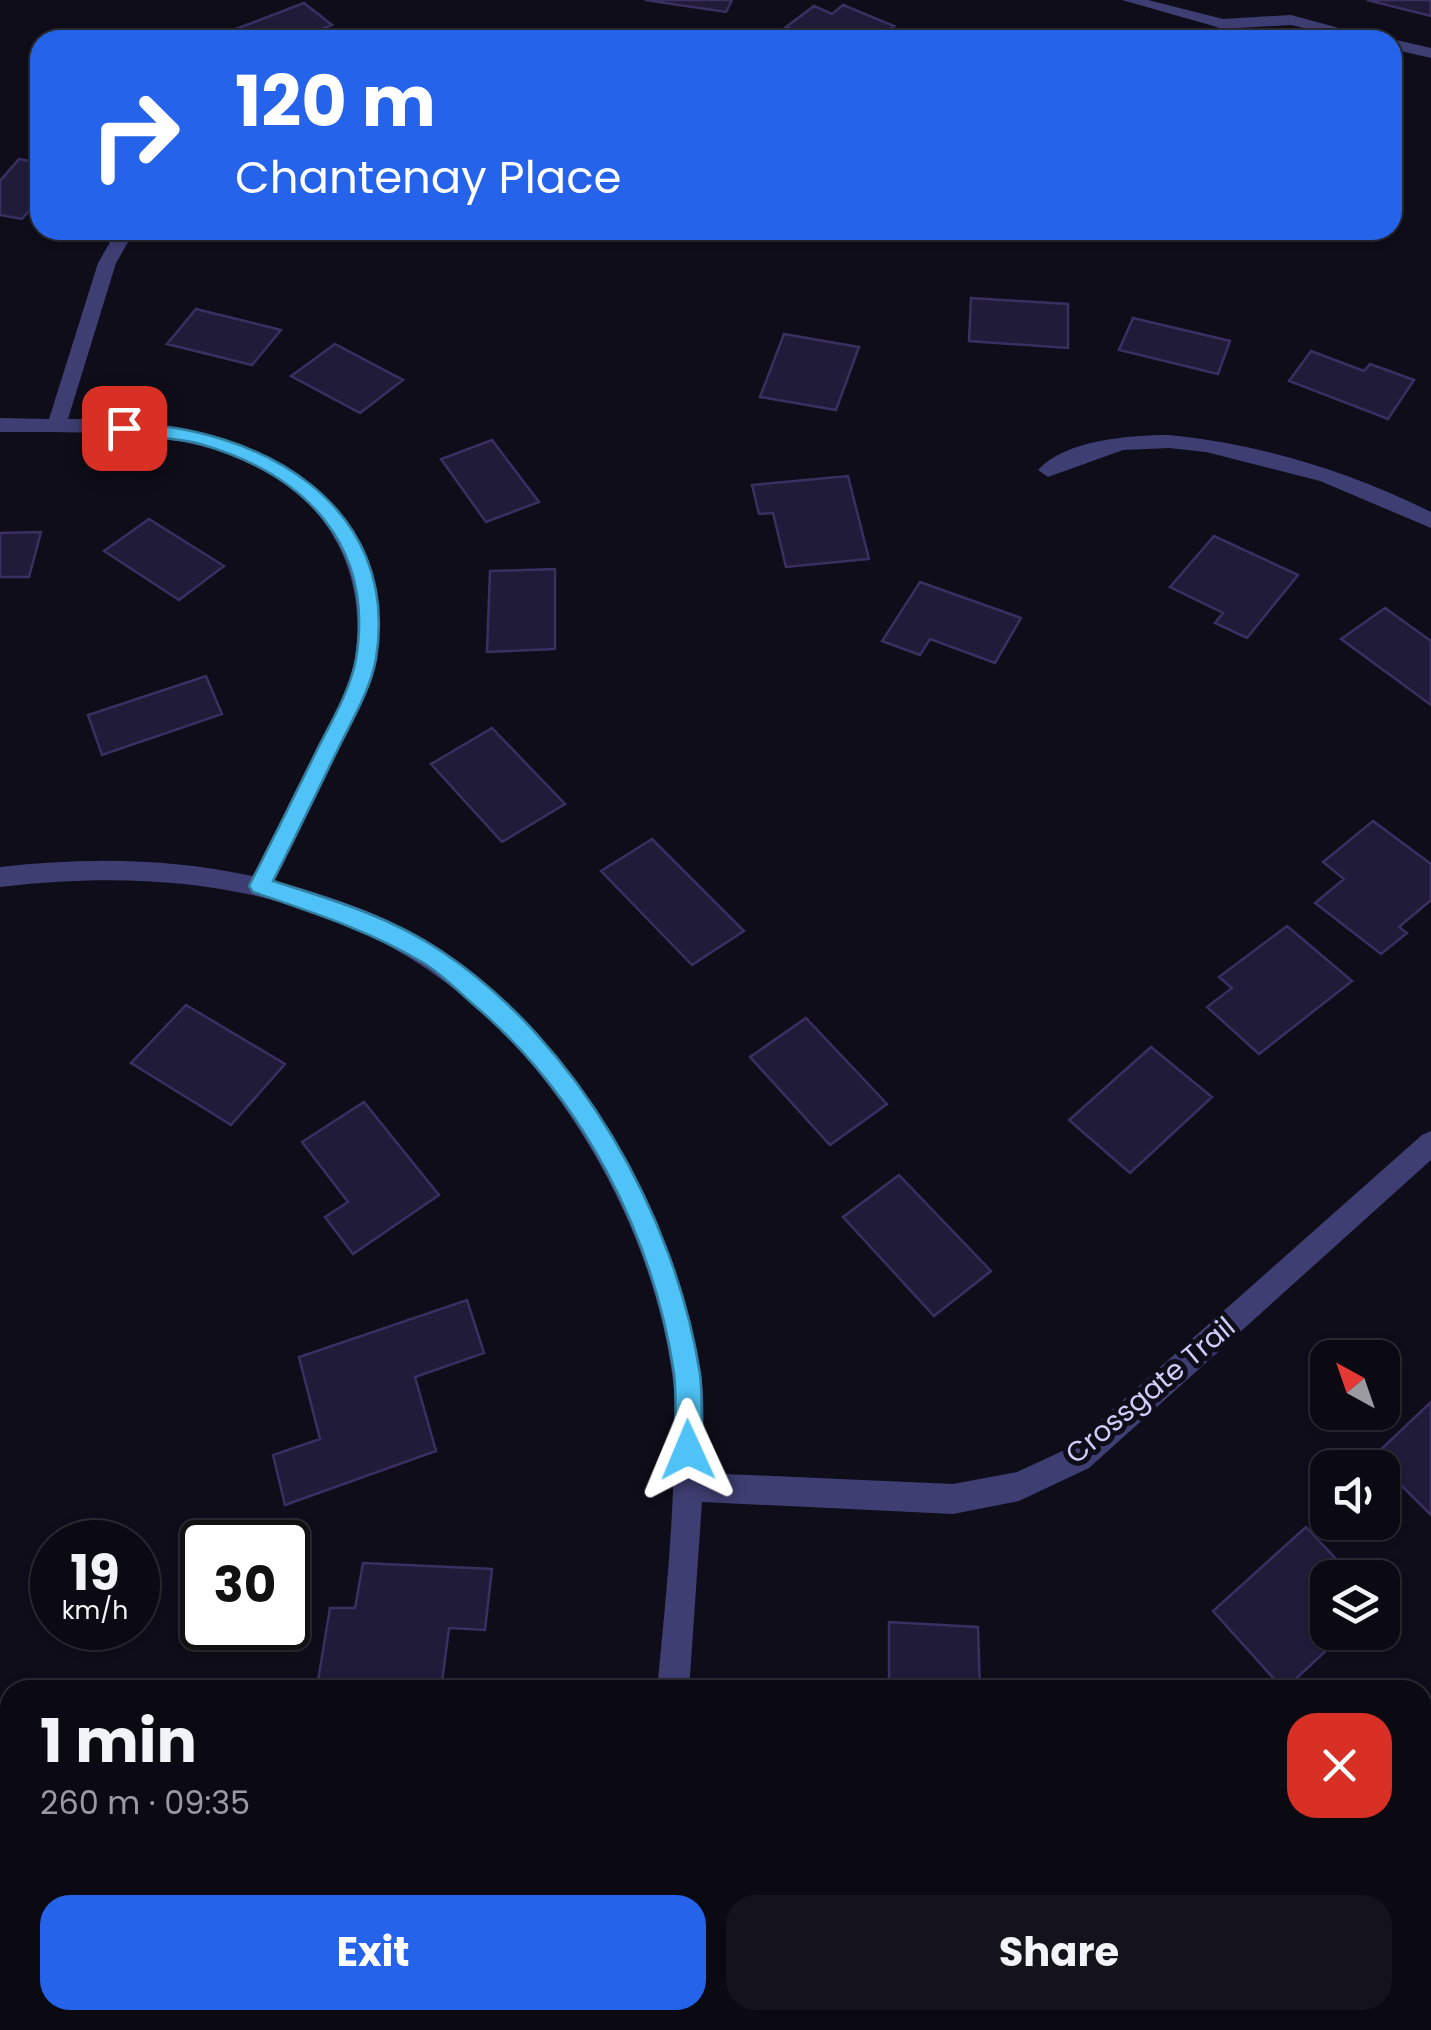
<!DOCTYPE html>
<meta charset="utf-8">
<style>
:root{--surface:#0b0a13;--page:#14131c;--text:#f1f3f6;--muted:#9a9aa0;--line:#2b2b33;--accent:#2563eb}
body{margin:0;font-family:Poppins,sans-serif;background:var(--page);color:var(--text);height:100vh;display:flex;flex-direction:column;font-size:38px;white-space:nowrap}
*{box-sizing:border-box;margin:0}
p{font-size:32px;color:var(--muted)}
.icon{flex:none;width:55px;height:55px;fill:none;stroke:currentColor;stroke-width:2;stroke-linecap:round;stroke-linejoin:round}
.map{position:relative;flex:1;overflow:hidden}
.sheet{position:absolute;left:0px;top:1680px;width:1432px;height:350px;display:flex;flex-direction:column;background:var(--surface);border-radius:30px 30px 0 0;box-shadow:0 2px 8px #0004,0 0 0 2px var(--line)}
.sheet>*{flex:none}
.guide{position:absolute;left:30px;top:30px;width:1372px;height:210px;border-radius:30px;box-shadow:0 2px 8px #0004,0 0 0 2px var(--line);background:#2563eb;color:#fff;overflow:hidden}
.needle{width:65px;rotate:320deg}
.fabs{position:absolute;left:1310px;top:1340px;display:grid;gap:20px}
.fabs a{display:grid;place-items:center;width:90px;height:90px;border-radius:20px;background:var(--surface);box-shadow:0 2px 8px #0004,0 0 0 2px var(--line);font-size:50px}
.speed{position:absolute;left:30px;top:1520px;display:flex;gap:20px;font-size:50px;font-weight:700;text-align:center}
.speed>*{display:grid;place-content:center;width:130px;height:130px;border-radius:50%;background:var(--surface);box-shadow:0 2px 8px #0004,0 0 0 2px var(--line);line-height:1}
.speed small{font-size:25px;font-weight:400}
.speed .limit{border:5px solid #111;border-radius:15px;background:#fff;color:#111}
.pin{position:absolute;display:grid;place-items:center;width:85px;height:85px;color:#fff;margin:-42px;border-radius:20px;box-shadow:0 5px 15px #0006}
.me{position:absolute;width:110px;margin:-55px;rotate:359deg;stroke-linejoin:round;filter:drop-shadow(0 0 8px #0008)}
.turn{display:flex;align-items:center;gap:35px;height:210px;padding:0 40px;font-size:45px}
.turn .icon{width:130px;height:130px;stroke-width:2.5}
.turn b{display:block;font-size:70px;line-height:85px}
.round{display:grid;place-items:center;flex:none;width:105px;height:105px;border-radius:30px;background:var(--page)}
.headline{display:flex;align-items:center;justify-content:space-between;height:170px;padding:0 40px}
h1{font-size:60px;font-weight:700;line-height:75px}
.action{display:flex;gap:20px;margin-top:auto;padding:20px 40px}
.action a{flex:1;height:115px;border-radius:30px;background:var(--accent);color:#fff;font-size:40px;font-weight:700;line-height:115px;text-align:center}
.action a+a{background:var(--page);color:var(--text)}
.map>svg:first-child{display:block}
.building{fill:#201b38;stroke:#393061;stroke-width:2.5}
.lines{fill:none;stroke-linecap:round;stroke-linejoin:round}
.minor{fill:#3f3e73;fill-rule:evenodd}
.route{fill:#4fc3f7;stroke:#337fa1;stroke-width:2.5}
.labels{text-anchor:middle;stroke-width:10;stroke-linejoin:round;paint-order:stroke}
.street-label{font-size:28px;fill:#d0ccf8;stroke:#0f0d19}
</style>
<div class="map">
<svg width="1431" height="2030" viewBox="0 0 1431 2030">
<rect width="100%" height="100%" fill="#0f0d19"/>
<path class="building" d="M645,0H732L726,12Z
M1367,0H1431V16Z
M304,3L332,25L295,40H238L228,32Z
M843,5L894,26L875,40H818L786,27L814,6L832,14Z
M19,159L40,163V198L22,219L0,215V181Z
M272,230H319L309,240Z
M971,298L1068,304V348L969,341Z
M196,309L281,330L252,365L167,344Z
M1133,318L1230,341L1218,374L1119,350Z
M784,334L859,347L836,410L760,397Z
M335,344L403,380L360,413L291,376Z
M1311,351L1364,371L1370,364L1414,380L1388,419L1289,381Z
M492,440L539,502L486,522L441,459Z
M848,476L869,559L786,567L773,513L759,514L752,485Z
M149,519L224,566L179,600L104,551Z
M41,532L29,577H0V533Z
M1214,536L1298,575L1247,638L1215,623L1223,613L1170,587Z
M555,569V649L487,652L490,571Z
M920,582L1021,618L995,663L930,639L920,655L882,641Z
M1385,608L1431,641V705L1341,639Z
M206,676L222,714L102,755L88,715Z
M492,728L565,804L502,842L431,764Z
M1373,821L1431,864V900L1399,927L1407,933L1381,954L1315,903L1344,879L1323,862Z
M652,839L744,931L692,965L601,871Z
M1287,926L1352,981L1259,1054L1207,1007L1232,988L1219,977Z
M186,1005L285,1064L231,1125L131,1063Z
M806,1018L887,1104L830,1145L750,1057Z
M1151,1047L1212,1097L1130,1173L1069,1120Z
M364,1102L439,1195L353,1254L325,1217L348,1202L302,1142Z
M899,1175L991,1271L934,1316L843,1217Z
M467,1300L484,1353L415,1377L436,1451L285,1505L273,1455L320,1439L299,1357Z
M1431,1402V1515L1373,1457Z
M1306,1527L1354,1578H1328V1632H1346L1284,1690L1213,1611Z
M363,1563L492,1569L485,1630L449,1628L441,1690H290V1686L317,1687L330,1608H355Z
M889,1622L978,1627L980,1690H889Z
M228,2020H340L337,2030H226Z
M925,2020H988L1020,2029L924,2030Z"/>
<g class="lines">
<path class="minor" d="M1122,0H1148L1223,19L1291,15L1383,40H1355L1291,25L1238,28L1242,33L1234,38L1217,27Z
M1392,39L1431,48V58L1392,49V40H1389Z
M117,230H135L116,263L68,419C183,419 310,441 364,555C382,593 383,642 371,682L274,881C332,896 392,917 442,950C573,1036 683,1228 702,1382C705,1411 703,1443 703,1473L953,1484L1017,1472L1069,1448L1422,1135L1431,1131V1160L1089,1468L1019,1501L953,1514L702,1502L689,1690H657C665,1607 674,1524 674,1441C674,1421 676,1401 673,1381C663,1299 632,1217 590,1147C457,923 249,857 0,887V867C86,857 169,858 253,876C273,838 291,799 311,761C326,732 344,703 352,672C362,635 358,588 342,553C282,423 120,433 0,432V418L49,419L98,263Z
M1169,435C1260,444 1349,471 1431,512V528L1320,481L1206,452L1169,448L1123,450L1048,477L1038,470C1064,440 1131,435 1169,435Z
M631,2020H665L664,2030H630Z"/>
</g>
<path class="route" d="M124,423C260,427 401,504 376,659C370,691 351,722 337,751C316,794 295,838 273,881C330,899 391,917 441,951C577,1041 675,1214 700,1374C703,1398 701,1425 702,1450L698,1459L688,1463L679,1459L675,1450C675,1425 677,1398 674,1373C653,1234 582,1097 474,1005C458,991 441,973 422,962C368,930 311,912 253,892L249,886C272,841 295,795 317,750C331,722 350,691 356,659C375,545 305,474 200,444C173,436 145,439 118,433L115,428Z"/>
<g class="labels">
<g class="street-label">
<text transform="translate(1150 1390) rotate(-40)" y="10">Crossgate Trail</text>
</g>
</g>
</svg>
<div class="fabs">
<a><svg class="needle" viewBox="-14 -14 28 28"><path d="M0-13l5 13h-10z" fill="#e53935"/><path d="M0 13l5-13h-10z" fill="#9a9aa0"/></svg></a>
<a><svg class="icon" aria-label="sound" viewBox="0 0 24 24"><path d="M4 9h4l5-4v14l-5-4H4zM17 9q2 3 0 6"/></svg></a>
<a><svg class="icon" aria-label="layers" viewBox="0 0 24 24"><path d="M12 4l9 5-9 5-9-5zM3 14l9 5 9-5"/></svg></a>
</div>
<div class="speed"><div>19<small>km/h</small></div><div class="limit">30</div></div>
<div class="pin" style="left:124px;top:428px;background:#d93025"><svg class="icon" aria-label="arrive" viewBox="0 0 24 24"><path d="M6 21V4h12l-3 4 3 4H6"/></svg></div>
<svg class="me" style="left:688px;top:1450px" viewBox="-20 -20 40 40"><path d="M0-17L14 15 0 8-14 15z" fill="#4fc3f7" stroke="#fff" stroke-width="4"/></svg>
<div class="guide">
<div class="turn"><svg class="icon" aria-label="right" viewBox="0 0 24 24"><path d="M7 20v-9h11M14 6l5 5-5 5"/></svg><div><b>120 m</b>Chantenay Place</div></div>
</div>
<section class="sheet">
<div class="headline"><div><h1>1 min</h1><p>260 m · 09:35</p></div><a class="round" style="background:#d93025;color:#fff"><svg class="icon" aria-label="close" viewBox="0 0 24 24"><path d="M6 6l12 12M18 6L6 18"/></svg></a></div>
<div class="action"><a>Exit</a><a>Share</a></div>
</section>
</div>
